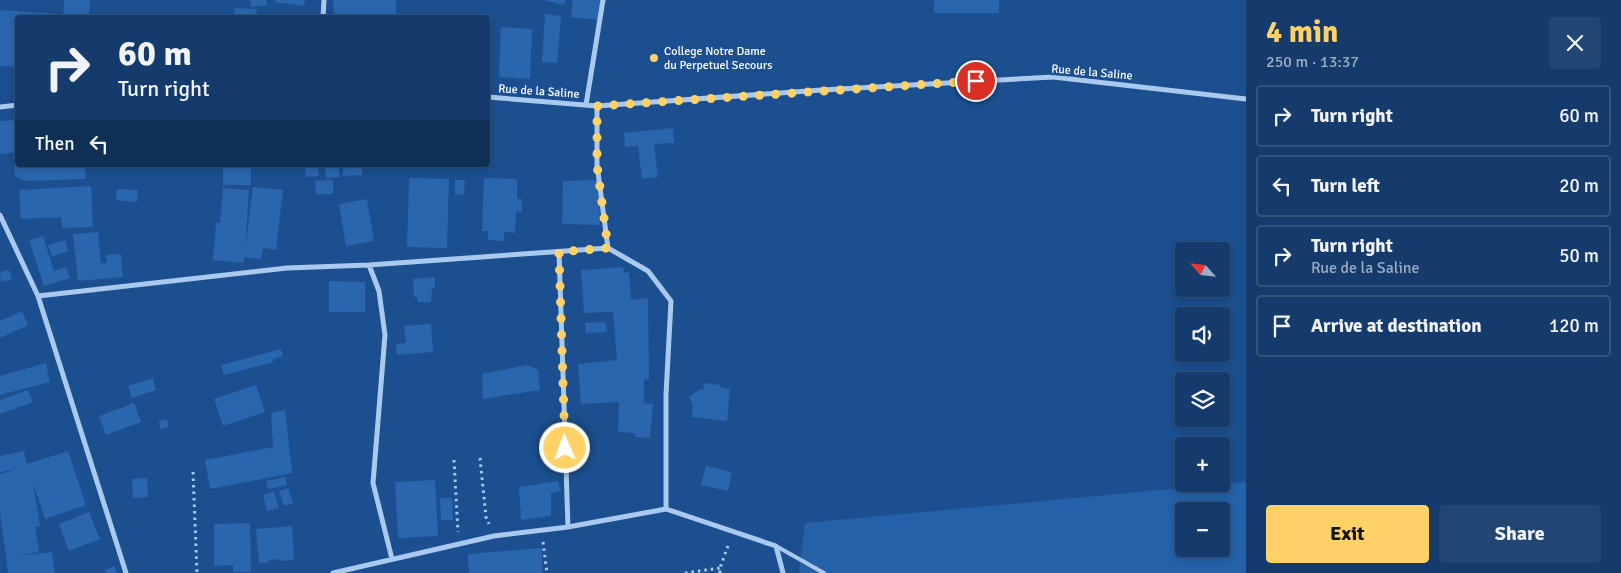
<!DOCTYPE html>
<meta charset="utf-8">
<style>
:root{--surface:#143b6b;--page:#214673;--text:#f1f3f6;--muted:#9dadc1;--line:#33557e;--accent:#ffd166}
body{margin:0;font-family:Signika,sans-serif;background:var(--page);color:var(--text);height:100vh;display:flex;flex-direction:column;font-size:19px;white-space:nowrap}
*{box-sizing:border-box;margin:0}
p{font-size:16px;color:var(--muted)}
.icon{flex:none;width:28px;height:28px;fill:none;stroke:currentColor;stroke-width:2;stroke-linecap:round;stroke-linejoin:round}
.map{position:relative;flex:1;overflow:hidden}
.side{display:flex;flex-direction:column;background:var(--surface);width:375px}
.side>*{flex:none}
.guide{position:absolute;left:15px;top:15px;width:475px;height:152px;border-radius:5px;box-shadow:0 2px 8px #0003,0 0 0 1px var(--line);background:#143b6b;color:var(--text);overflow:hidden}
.needle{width:32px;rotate:297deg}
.buttons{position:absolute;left:1175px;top:242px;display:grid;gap:10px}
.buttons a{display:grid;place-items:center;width:55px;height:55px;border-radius:5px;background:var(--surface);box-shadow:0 2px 8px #0003,0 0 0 1px var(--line);font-size:25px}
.pin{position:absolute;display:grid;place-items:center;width:42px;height:42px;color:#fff;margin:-21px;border:2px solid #fff;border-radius:50%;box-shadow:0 1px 5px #0007}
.me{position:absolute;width:55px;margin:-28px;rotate:358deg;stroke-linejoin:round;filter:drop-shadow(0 0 4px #0008)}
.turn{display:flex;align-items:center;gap:18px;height:105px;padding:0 20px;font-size:22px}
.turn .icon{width:65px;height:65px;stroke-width:2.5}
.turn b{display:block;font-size:35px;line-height:42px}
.then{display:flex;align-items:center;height:48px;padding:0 20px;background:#0003;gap:10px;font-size:19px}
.round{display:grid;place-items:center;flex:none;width:52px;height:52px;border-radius:5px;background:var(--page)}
.summary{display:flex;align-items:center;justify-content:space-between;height:85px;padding:0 20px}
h1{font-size:30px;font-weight:800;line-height:38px;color:var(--accent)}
.action{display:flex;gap:10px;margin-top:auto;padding:10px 20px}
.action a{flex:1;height:58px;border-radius:5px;background:var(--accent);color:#111;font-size:20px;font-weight:800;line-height:58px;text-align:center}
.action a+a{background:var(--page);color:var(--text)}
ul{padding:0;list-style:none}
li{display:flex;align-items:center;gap:15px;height:62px;margin:0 10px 8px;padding:0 10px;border:2px solid var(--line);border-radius:5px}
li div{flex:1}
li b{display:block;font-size:19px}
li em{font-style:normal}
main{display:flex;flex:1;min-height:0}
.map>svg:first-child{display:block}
.green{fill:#2461a8;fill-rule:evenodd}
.building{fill:#2a66ad}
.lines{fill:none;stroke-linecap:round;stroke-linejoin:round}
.path{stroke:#a9c9ee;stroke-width:3;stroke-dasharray:2.5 4;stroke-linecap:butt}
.lane{stroke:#a9c9ee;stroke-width:4}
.street{stroke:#a9c9ee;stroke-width:5}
.route{stroke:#ffd166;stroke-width:9;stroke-dasharray:0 16.2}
.poi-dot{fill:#ffd166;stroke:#1b4f8f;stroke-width:2}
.labels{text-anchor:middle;stroke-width:5;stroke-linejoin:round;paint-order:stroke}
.poi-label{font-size:12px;fill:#fff;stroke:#1b4f8f;text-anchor:start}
.street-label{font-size:12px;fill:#fff;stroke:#1b4f8f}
</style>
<main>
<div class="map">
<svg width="1246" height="573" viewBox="0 0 1246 573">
<rect width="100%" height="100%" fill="#1b4f8f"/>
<path class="green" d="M1246,482V573H799L805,523ZM1184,511H1221V549H1184Z"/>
<path class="building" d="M64,0H90L89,18H63Z
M250,0H266L267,5L251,7Z
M275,0H305L304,6L275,2Z
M333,0H396V18H334Z
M543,0H566L564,5Z
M573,0H602L599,20L571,17Z
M934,0H999V13H934Z
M235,8L257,9L256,18H233Z
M0,10L60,14V18H18V67L0,66Z
M545,14L561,16L557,63L542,62Z
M501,27L532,29L530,79L499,77Z
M18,120V152L0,154V121Z
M673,128L674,143L654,144L658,177L642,179L638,146L625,147L624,133Z
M18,159V165H85L86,179L25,181L15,176L14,161Z
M223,165H251V185H223Z
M305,165H318L319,176L306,177Z
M325,165H338L340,177L326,178Z
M343,165H362V175L343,176Z
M409,178L449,179L447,248L407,247Z
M484,178L517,179V199H522V212L516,211L515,233L504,232V241L488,240V231H482Z
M333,180V194H316L315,181Z
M455,180H465L464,195L455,194Z
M599,180L600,225L562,224L563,181Z
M91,186L93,227L62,228L61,217L21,219L19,190Z
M253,187L283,190L276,250L263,248L261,259L244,257V263L213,260L216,223H220L223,188L249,190L245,250Z
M117,189L138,190L137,202L116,200Z
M367,199L374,241L346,246L339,204Z
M98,232L101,263H107L106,255L121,254L123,277L78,281L73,234Z
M43,236L54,271L66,267L70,278L44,286L29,240Z
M65,240L68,251L52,256L48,245Z
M623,267L624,273L629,272L631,300L648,298L649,380L644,379V403L653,404L650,438L635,437L634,433L618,432L619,402L581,404L578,364L617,360L613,312L584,313L581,270Z
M9,270L12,279L1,282L0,272Z
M435,277V287L432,289L431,302H418L417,297H414L413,279Z
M329,281L365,282V312H329Z
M22,311L28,325L0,338V321Z
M605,322L607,332L586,333L585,323Z
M431,324L433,352L397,355L396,344L406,343L404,326Z
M281,349L283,356L273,359V362L224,375L221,365Z
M46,363L50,382L0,395V376Z
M527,365L538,370L540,390L483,399L482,374Z
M153,378L156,390L132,398L128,386Z
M704,383L720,385L721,388L730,389L727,421L692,417L693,405L689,397L700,389L703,390Z
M256,385L265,412L223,426L214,399Z
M28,390L33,402L0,414V400Z
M134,403L141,422L106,435L99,416Z
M285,410L292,473L210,489L205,460L273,447L271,413Z
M167,419L169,427L160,429L159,421Z
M24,451L27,467V464L68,451L86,505L45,519L33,483L40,526L35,527L39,552L17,556L52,552L55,573H8L0,512V474L19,469L0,472V456Z
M706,466L732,472L728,491L701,485Z
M286,477L287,485L268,489L266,481Z
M147,478L148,497L133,498L132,479Z
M435,480L438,536L398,538L395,482Z
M558,481L561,491L551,493V516L521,520L519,487Z
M288,488L293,503L284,506L279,491Z
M274,491L279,508L267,511L263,495Z
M440,498H452L453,520H441Z
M89,512L100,539L69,551L59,524Z
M250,523L251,572H233V565L214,566V524Z
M292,526L294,560L279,561V559L269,560V562L259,563L256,529Z
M542,548V573H469L468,554Z
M114,566L117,573H107L105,570Z"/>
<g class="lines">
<path class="path" d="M480,458L486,517L489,524
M454,460L458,532
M193,472L197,573
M543,542L547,573
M685,573L720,568
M720,573V568L729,543"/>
<path class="lane" d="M776,546L824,573"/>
<path class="street" d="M323,18L324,0
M488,97L597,106L822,90L1053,77L1246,99
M586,105L603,0
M597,106V165L608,248
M0,107L18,105
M0,215L38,296L126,573
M559,252L568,527
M369,265L379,291L385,335L373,483L392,559
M38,296L287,268L369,265L608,248L648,271L671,301L666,395V509
M333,573L494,536L568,527L666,509L776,546L783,573"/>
</g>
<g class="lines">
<path class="route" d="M565,448L559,252L608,248L597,165V106L976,81"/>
</g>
<circle class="poi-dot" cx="654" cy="58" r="5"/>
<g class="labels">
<g class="poi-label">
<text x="664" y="55">College Notre Dame<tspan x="664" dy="14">du Perpetuel Secours</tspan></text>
</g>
<g class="street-label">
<text transform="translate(1092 72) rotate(5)" y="4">Rue de la Saline</text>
<text transform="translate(539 91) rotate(4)" y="4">Rue de la Saline</text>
</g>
</g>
</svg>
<div class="buttons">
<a><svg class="needle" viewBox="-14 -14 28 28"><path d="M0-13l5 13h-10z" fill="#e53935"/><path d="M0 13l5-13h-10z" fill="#9dadc1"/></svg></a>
<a><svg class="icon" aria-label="sound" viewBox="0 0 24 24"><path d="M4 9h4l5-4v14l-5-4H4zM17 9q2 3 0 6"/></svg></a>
<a><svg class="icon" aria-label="layers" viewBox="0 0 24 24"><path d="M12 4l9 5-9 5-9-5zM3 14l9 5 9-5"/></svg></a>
<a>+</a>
<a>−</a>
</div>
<div class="pin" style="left:976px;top:81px;background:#d93025"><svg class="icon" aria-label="arrive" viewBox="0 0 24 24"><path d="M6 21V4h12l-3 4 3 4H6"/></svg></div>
<svg class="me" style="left:565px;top:448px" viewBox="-20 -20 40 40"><circle r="17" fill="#ffd166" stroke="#fff" stroke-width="3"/><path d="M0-11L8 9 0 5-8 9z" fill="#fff"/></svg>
<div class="guide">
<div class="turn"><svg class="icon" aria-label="right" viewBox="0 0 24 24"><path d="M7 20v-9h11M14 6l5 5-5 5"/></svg><div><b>60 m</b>Turn right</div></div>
<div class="then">Then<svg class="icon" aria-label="left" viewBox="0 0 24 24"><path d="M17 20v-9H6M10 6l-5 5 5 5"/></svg></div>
</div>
</div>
<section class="side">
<div class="summary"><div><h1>4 min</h1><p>250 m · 13:37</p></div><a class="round"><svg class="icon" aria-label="close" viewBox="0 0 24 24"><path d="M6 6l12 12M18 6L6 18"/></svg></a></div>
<ul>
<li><svg class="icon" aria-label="right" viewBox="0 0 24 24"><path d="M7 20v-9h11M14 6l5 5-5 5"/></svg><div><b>Turn right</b></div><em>60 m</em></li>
<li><svg class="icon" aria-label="left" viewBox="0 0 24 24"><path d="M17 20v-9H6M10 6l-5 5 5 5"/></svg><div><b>Turn left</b></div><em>20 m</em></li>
<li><svg class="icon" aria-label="right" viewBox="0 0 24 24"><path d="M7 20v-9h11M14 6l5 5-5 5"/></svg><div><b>Turn right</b><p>Rue de la Saline</p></div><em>50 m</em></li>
<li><svg class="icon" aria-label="arrive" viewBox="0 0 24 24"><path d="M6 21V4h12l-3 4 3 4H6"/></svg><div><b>Arrive at destination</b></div><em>120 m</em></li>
</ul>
<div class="action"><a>Exit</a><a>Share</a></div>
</section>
</main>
